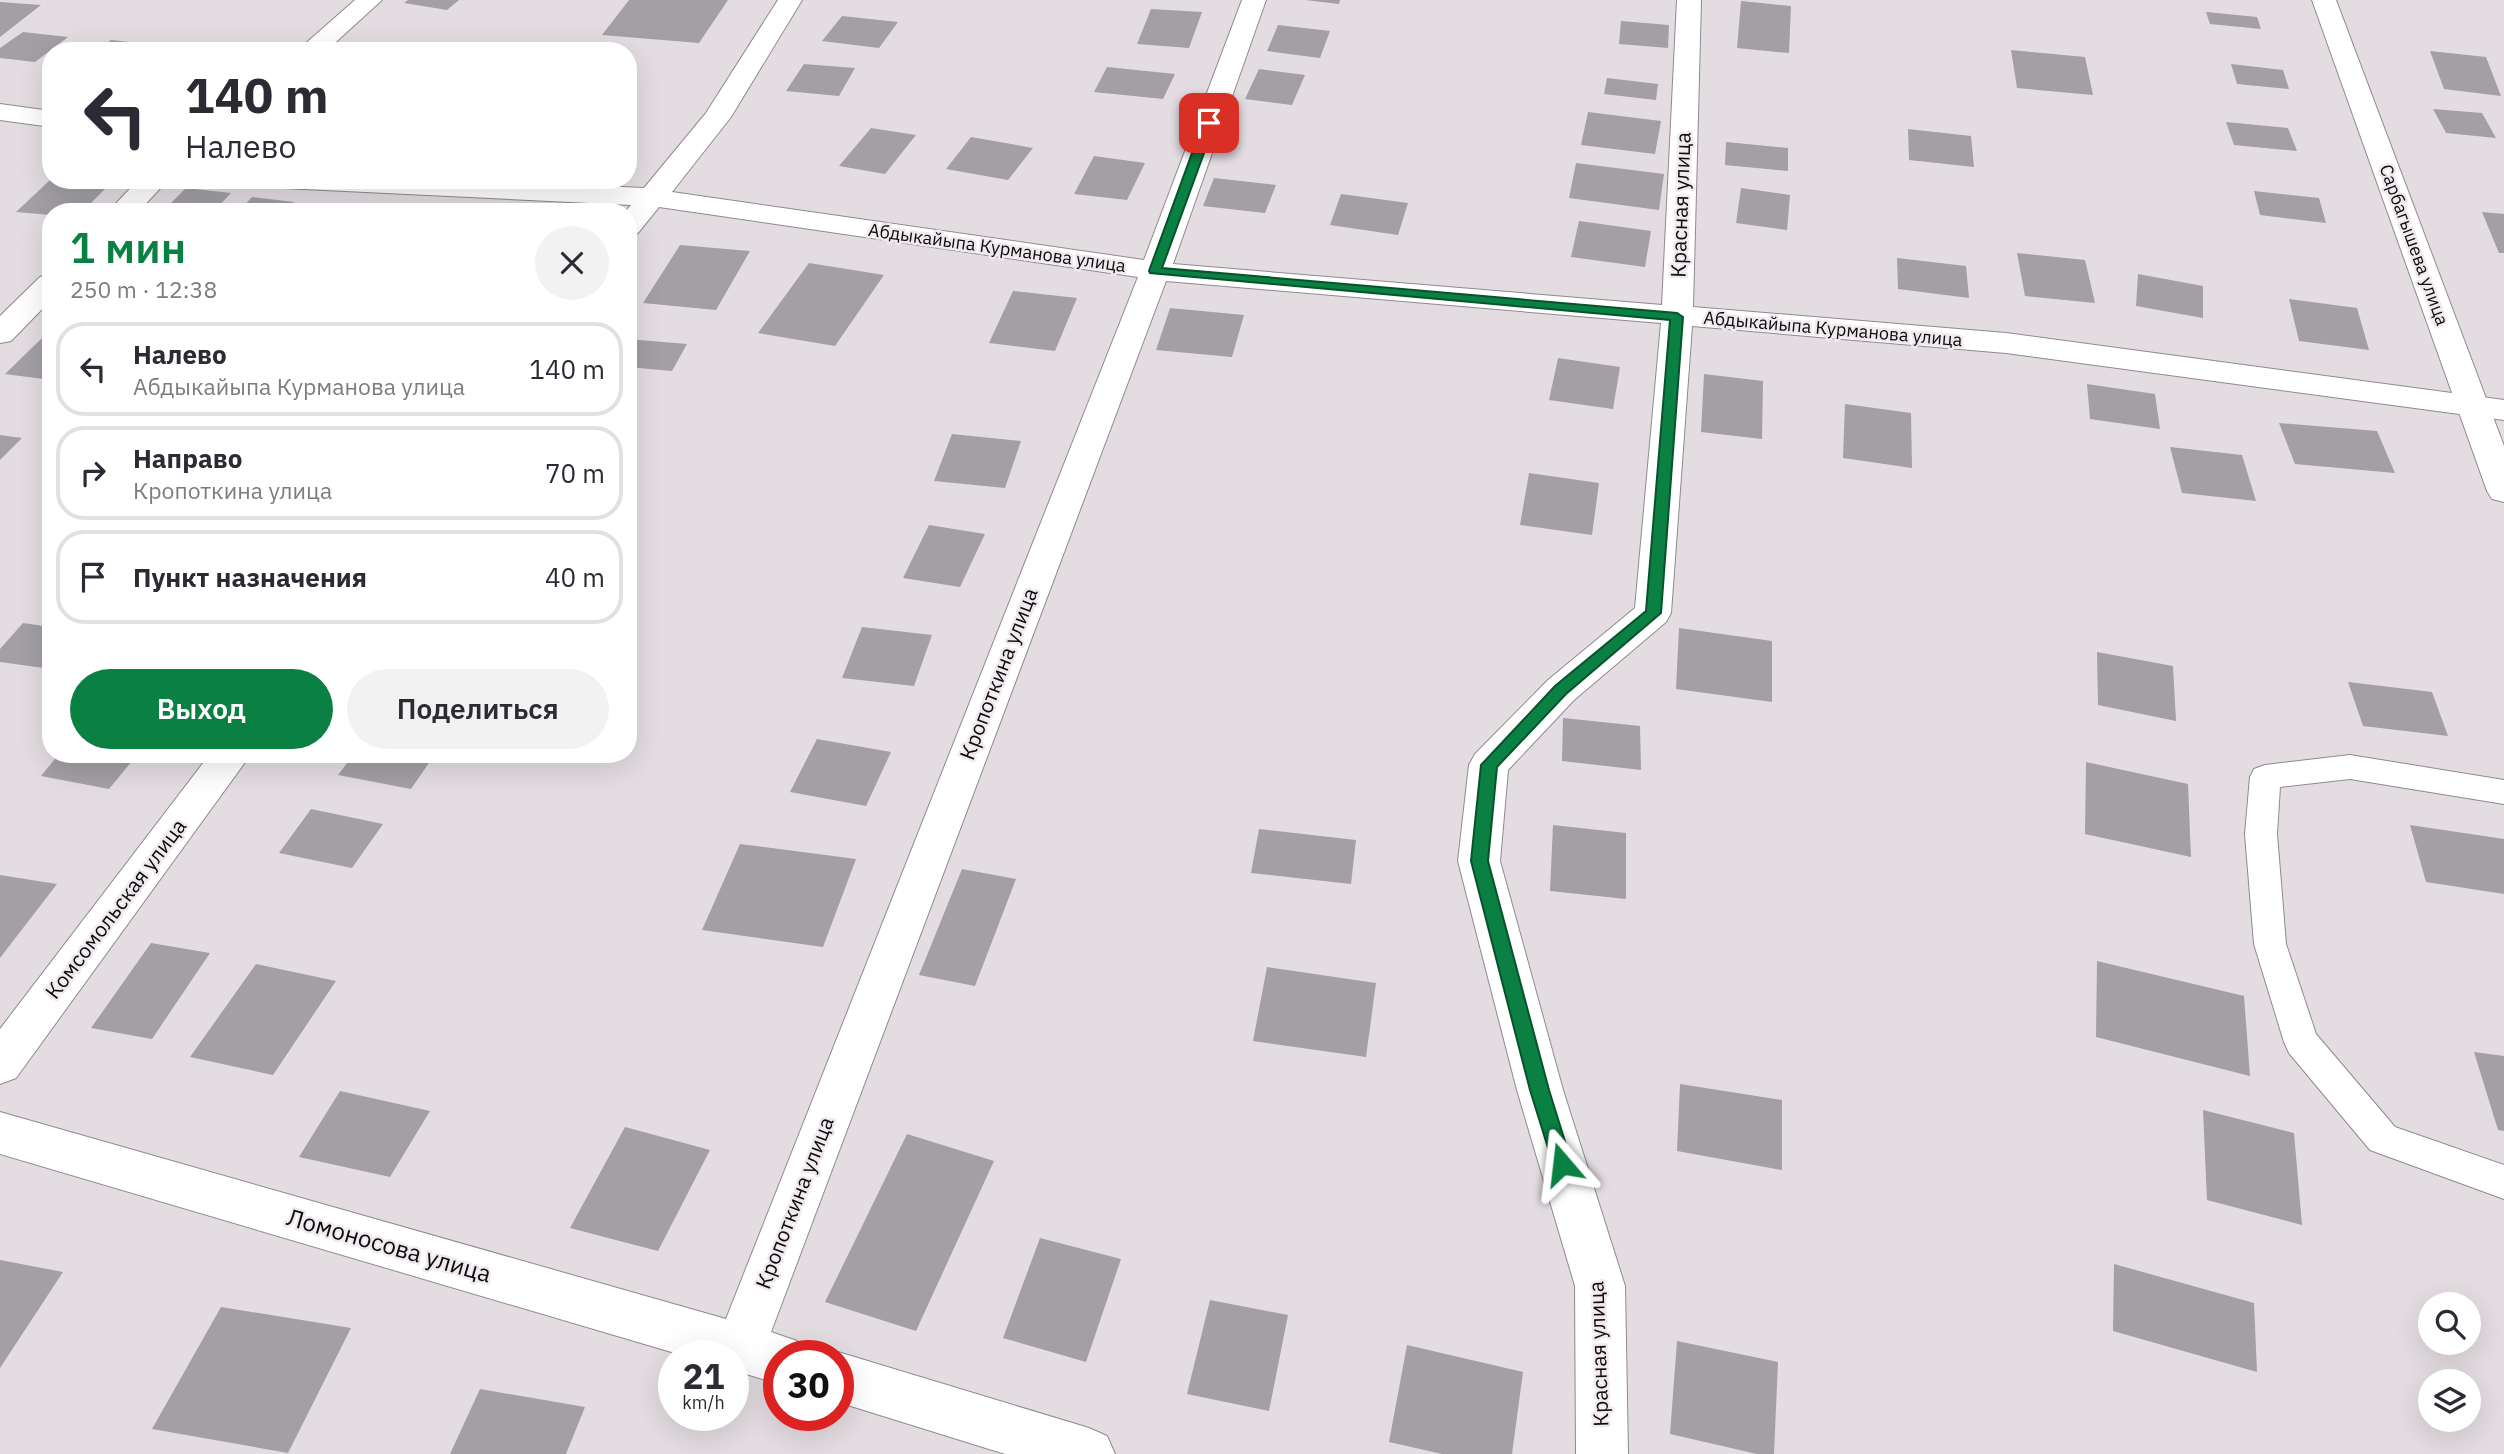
<!DOCTYPE html>
<html lang="ru">
<meta charset="utf-8">
<style>
:root{--surface:#fff;--page:#f2f2f3;--text:#2b2b33;--muted:#7c7c81;--line:#e1e1e2;--accent:#0b8043}
body{margin:0;font-family:"IBM Plex Sans",sans-serif;background:var(--page);color:var(--text);height:100vh;display:flex;flex-direction:column;font-size:26px;white-space:nowrap}
*{box-sizing:border-box;margin:0}
p{font-size:23px;color:var(--muted)}
.icon{flex:none;width:38px;height:38px;fill:none;stroke:currentColor;stroke-width:2;stroke-linecap:round;stroke-linejoin:round}
.map{position:relative;flex:1;overflow:hidden}
.drawer{position:absolute;left:42px;top:203px;width:595px;height:560px;display:flex;flex-direction:column;background:var(--surface);border-radius:28px;box-shadow:0 7px 28px #0002}
.drawer>*{flex:none}
.guide{position:absolute;left:42px;top:42px;width:595px;height:147px;border-radius:28px;box-shadow:0 7px 28px #0002;background:#fff;color:var(--text);overflow:hidden}
.buttons{position:absolute;left:2418px;top:1292px;display:grid;gap:14px}
.buttons a{display:grid;place-items:center;width:63px;height:63px;border-radius:50%;background:var(--surface);box-shadow:0 7px 28px #0002;font-size:35px}
.speed{position:absolute;left:658px;top:1340px;display:flex;gap:14px;font-size:35px;font-weight:700;text-align:center}
.speed>*{display:grid;place-content:center;width:91px;height:91px;border-radius:50%;background:var(--surface);box-shadow:0 7px 28px #0002;line-height:1}
.speed small{font-size:18px;font-weight:400}
.speed .limit{border:10px solid #d22;background:#fff;color:#111}
.pin{position:absolute;display:grid;place-items:center;width:60px;height:60px;color:#fff;margin:-30px;border-radius:14px;box-shadow:0 4px 10px #0006}
.me{position:absolute;width:77px;margin:-38px;rotate:343deg;stroke-linejoin:round;filter:drop-shadow(0 0 5px #0008)}
.turn{display:flex;align-items:center;gap:24px;height:147px;padding:0 28px;font-size:32px}
.turn .icon{width:91px;height:91px;stroke-width:2.5}
.turn b{display:block;font-size:49px;line-height:60px}
.round{display:grid;place-items:center;flex:none;width:74px;height:74px;border-radius:37px;background:var(--page)}
.head{display:flex;align-items:center;justify-content:space-between;height:119px;padding:0 28px}
h1{font-size:42px;font-weight:600;line-height:52px;color:var(--accent)}
.cta{display:flex;gap:14px;margin-top:auto;padding:14px 28px}
.cta a{flex:1;height:80px;border-radius:42px;background:var(--accent);color:#fff;font-size:28px;font-weight:600;line-height:80px;text-align:center}
.cta a+a{background:var(--page);color:var(--text)}
ul{padding:0;list-style:none}
li{display:flex;align-items:center;gap:21px;height:94px;margin:0 14px 10px;padding:0 14px;border:4px solid var(--line);border-radius:28px}
li div{flex:1}
li b{display:block;font-size:26px}
li em{font-style:normal}
.map>svg:first-child{display:block}
.building{fill:#a29fa5}
.lines{fill:none;stroke-linecap:round;stroke-linejoin:round}
.service-casing{stroke:#8f8a8f;stroke-width:2}
.minor-casing{stroke:#8f8a8f;stroke-width:2}
.tertiary-casing{stroke:#8f8a8f;stroke-width:2}
.service{fill:#fff;fill-rule:evenodd}
.minor{fill:#fff;fill-rule:evenodd}
.tertiary{fill:#fff;fill-rule:evenodd}
.route{fill:#0b8043;stroke:#07532c;stroke-width:2}
.labels{text-anchor:middle;stroke-width:5;stroke-linejoin:round;paint-order:stroke}
.far-street-label{font-size:18px;fill:#0d0b0d;stroke:#f0eaef}
.street-label{font-size:21px;fill:#0d0b0d;stroke:#f0eaef}
.near-street-label{font-size:24px;fill:#0d0b0d;stroke:#f0eaef}
</style>
<div class="map">
<svg width="2504" height="1454" viewBox="0 0 2504 1454">
<rect width="100%" height="100%" fill="#e3dde2"/>
<path class="building" d="M408,0H459L447,10L404,3Z
M629,0H728L699,43L602,35Z
M1305,0H1340L1339,4Z
M1741,1L1791,6L1789,53L1737,48Z
M0,2L41,5L0,37Z
M1151,9L1202,12L1189,48L1137,44Z
M2206,12L2257,17L2261,29L2210,24Z
M842,16L898,22L879,48L822,41Z
M1621,21L1669,25L1668,48L1619,44Z
M1278,25L1330,31L1320,58L1267,51Z
M23,32L68,37L35,62L0,58V48Z
M111,40L156,45L150,51H97Z
M2011,50L2085,57L2093,95L2017,88Z
M2430,51L2486,57L2501,96L2444,89Z
M804,64L855,68L839,96L786,91Z
M2231,64L2283,70L2289,89L2237,84Z
M1107,67L1175,74L1163,99L1094,92Z
M1259,69L1305,75L1292,105L1245,99Z
M1607,78L1658,84L1656,100L1604,94Z
M2433,109L2482,113L2496,138L2446,133Z
M1588,112L1661,121L1655,154L1581,145Z
M2226,122L2288,128L2297,151L2234,145Z
M871,128L916,135L885,174L839,166Z
M1908,129L1971,136L1974,167L1909,160Z
M971,137L1033,148L1008,180L946,169Z
M1726,142L1788,148V171L1725,165Z
M1094,156L1145,163L1127,200L1074,194Z
M1576,163L1664,174L1659,210L1569,198Z
M1214,178L1276,185L1265,213L1203,206Z
M50,180H114L82,212H51V215L16,212Z
M186,188L231,193L213,212H162Z
M1741,188L1790,195L1787,230L1736,223Z
M2254,191L2319,198L2326,223L2260,215Z
M1341,194L1408,203L1398,235L1330,225Z
M252,197L294,202L284,212H238Z
M2482,212L2504,214V253H2499Z
M1579,221L1651,231L1645,267L1571,257Z
M680,245L750,251L716,310L643,303Z
M2017,253L2085,260L2095,303L2025,296Z
M1897,258L1966,266L1969,298L1898,289Z
M809,263L884,275L835,346L758,333Z
M2138,274L2203,286V318L2136,306Z
M1013,291L1077,298L1055,351L989,343Z
M2289,299L2357,308L2369,350L2299,341Z
M1170,308L1244,315L1232,357L1156,350Z
M41,339L51,340V380L5,374Z
M628,339L687,344L672,371L628,367Z
M1558,358L1620,367L1613,409L1549,400Z
M1704,374L1763,381L1762,439L1701,432Z
M2087,384L2155,394L2160,429L2090,419Z
M1845,404L1911,413L1912,468L1843,458Z
M2279,423L2377,431L2395,473L2295,464Z
M952,434L1021,441L1005,488L934,481Z
M0,435L22,438L0,460Z
M2170,447L2242,455L2256,501L2182,493Z
M1529,473L1599,483L1592,535L1520,525Z
M929,525L985,534L960,587L903,578Z
M23,623L51,627V669L0,662V649Z
M862,627L932,635L914,686L842,678Z
M1679,628L1772,641V702L1676,689Z
M2097,652L2173,666L2176,721L2098,705Z
M2348,682L2432,692L2448,736L2363,726Z
M1563,718L1640,726L1641,770L1562,761Z
M817,739L891,752L866,806L790,792Z
M59,754H138L109,789L41,776Z
M354,754H435L411,789L338,775Z
M2086,762L2188,784L2191,857L2085,834Z
M311,809L383,824L352,868L279,853Z
M1553,825L1626,833V899L1550,891Z
M2410,825L2504,839V894L2426,882Z
M1259,829L1356,840L1351,884L1251,873Z
M740,844L856,859L823,947L702,930Z
M962,869L1016,879L975,986L919,975Z
M0,875L57,884L0,958Z
M151,943L210,953L152,1039L91,1028Z
M2097,961L2244,996L2250,1076L2096,1037Z
M256,964L336,981L273,1075L190,1057Z
M1267,967L1376,983L1366,1057L1253,1041Z
M2474,1052L2504,1056V1131L2498,1130Z
M1680,1084L1782,1100V1170L1677,1151Z
M340,1091L430,1111L390,1177L299,1157Z
M2203,1110L2294,1133L2302,1225L2207,1200Z
M625,1127L710,1150L658,1251L570,1228Z
M907,1134L994,1161L916,1331L825,1302Z
M1040,1238L1121,1259L1086,1362L1003,1338Z
M0,1260L63,1272L0,1368Z
M2114,1264L2254,1303L2257,1372L2113,1331Z
M1210,1300L1288,1315L1269,1411L1187,1394Z
M221,1307L351,1328L288,1453L152,1429Z
M1677,1341L1778,1362L1774,1454H1757L1670,1434Z
M1407,1345L1523,1372L1512,1454H1442L1389,1442Z
M480,1389L585,1407L566,1454H450Z"/>
<g class="lines">
<defs>
<path id="service" d="M2350,755L2504,780V804L2350,779L2280,787L2277,834L2286,944L2316,1034L2395,1127L2504,1165V1199L2370,1150L2289,1053L2284,1042L2254,944L2245,834L2250,777L2254,769L2265,765Z"/>
<path id="minor" d="M355,0H382L326,51H297Z
M778,0H802L731,117L672,192L1144,260L1242,0H1266L1173,264L1662,305L1677,0H1701L1693,307L2006,333L2504,400V420L2006,353L1692,326L1671,613L1666,622L1574,700L1508,770L1500,861L1563,1090L1625,1286L1628,1454H1576L1575,1286L1517,1090L1458,861L1469,765L1475,754L1548,680L1635,608L1661,323L1166,281L771,1332L797,1341L803,1356H779V1384L733,1370V1356H685L0,1154V1112L726,1319L1138,277L659,207L638,233L628,236V212H625L631,205L283,188L273,186L269,180H472L644,188L706,113Z
M0,104L51,111V127L0,120Z
M138,180H168L138,212H108Z
M51,274V300L11,341L0,343V316L40,277Z
M210,754H251L16,1078L0,1084V1029Z
M838,1352L1089,1428L1107,1436L1115,1454H1005L838,1402V1356H827Z"/>
<path id="tertiary" d="M2312,0H2336L2504,446V502L2492,499L2487,491Z"/>
</defs>
<use href="#service" class="service-casing"/>
<use href="#minor" class="minor-casing"/>
<use href="#tertiary" class="tertiary-casing"/>
<use href="#service" class="service"/>
<use href="#minor" class="minor"/>
<use href="#tertiary" class="tertiary"/>
</g>
<path class="route" d="M1209,120L1215,123L1162,268L1677,313L1683,317L1661,613L1566,694L1497,767L1488,861L1549,1090L1572,1164L1569,1170L1562,1172L1556,1170L1553,1164L1530,1090L1471,861L1481,765L1555,686L1646,611L1670,320L1150,273L1149,271L1203,123Z"/>
<g class="labels">
<g class="far-street-label">
<text transform="translate(2414 245) rotate(70)" y="6">Сарбагышева улица</text>
<text transform="translate(997 248) rotate(8)" y="6">Абдыкайыпа Курманова улица</text>
<text transform="translate(1833 329) rotate(5)" y="6">Абдыкайыпа Курманова улица</text>
</g>
<g class="street-label">
<text transform="translate(1681 205) rotate(-88)" y="7">Красная улица</text>
<text transform="translate(999 674) rotate(-69)" y="7">Кропоткина улица</text>
<text transform="translate(116 909) rotate(-53)" y="7">Комсомольская улица</text>
<text transform="translate(795 1203) rotate(-69)" y="7">Кропоткина улица</text>
<text transform="translate(1599 1354) rotate(-92)" y="7">Красная улица</text>
</g>
<g class="near-street-label">
<text transform="translate(389 1246) rotate(16)" y="8">Ломоносова улица</text>
</g>
</g>
</svg>
<div class="buttons">
<a><svg class="icon" aria-label="search" viewBox="0 0 24 24"><circle cx="10" cy="10" r="6"/><path d="M15 15l6 6"/></svg></a>
<a><svg class="icon" aria-label="layers" viewBox="0 0 24 24"><path d="M12 4l9 5-9 5-9-5zM3 14l9 5 9-5"/></svg></a>
</div>
<div class="speed"><div>21<small>km/h</small></div><div class="limit">30</div></div>
<div class="pin" style="left:1209px;top:123px;background:#d93025"><svg class="icon" aria-label="arrive" viewBox="0 0 24 24"><path d="M6 21V4h12l-3 4 3 4H6"/></svg></div>
<svg class="me" style="left:1562px;top:1164px" viewBox="-20 -20 40 40"><path d="M0-17L14 15 0 8-14 15z" fill="#0b8043" stroke="#fff" stroke-width="4"/></svg>
<div class="guide">
<div class="turn"><svg class="icon" aria-label="left" viewBox="0 0 24 24"><path d="M17 20v-9H6M10 6l-5 5 5 5"/></svg><div><b>140 m</b>Налево</div></div>
</div>
<section class="drawer">
<div class="head"><div><h1>1 мин</h1><p>250 m · 12:38</p></div><a class="round"><svg class="icon" aria-label="close" viewBox="0 0 24 24"><path d="M6 6l12 12M18 6L6 18"/></svg></a></div>
<ul>
<li><svg class="icon" aria-label="left" viewBox="0 0 24 24"><path d="M17 20v-9H6M10 6l-5 5 5 5"/></svg><div><b>Налево</b><p>Абдыкайыпа Курманова улица</p></div><em>140 m</em></li>
<li><svg class="icon" aria-label="right" viewBox="0 0 24 24"><path d="M7 20v-9h11M14 6l5 5-5 5"/></svg><div><b>Направо</b><p>Кропоткина улица</p></div><em>70 m</em></li>
<li><svg class="icon" aria-label="arrive" viewBox="0 0 24 24"><path d="M6 21V4h12l-3 4 3 4H6"/></svg><div><b>Пункт назначения</b></div><em>40 m</em></li>
</ul>
<div class="cta"><a>Выход</a><a>Поделиться</a></div>
</section>
</div>
